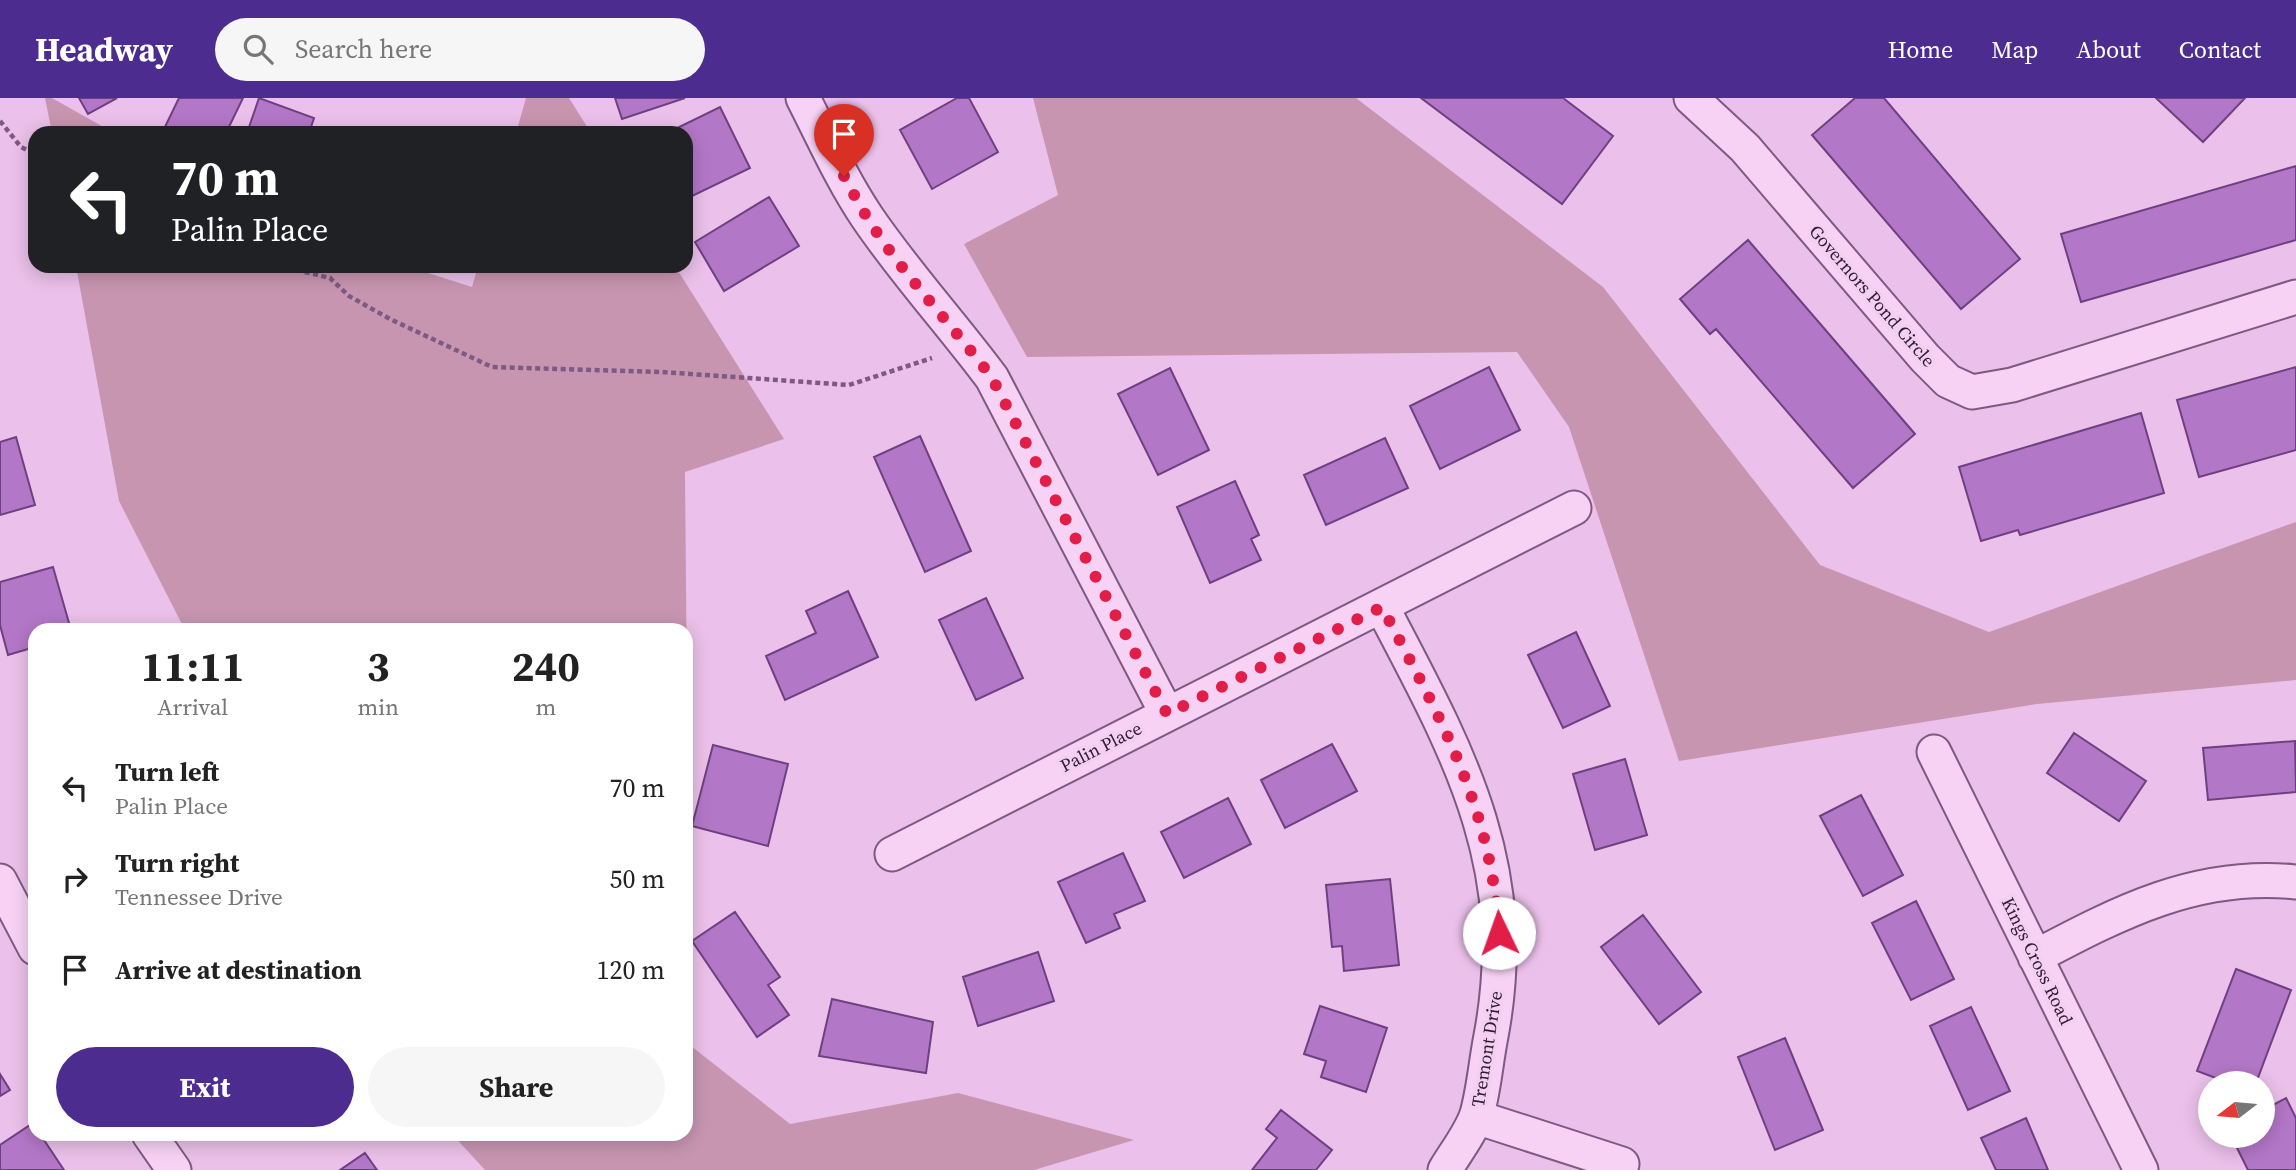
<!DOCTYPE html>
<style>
:root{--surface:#fff;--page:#f6f6f6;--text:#222;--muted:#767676;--accent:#4c2c8f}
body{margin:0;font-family:"Source Serif 4",serif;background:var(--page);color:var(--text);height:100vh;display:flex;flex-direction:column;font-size:26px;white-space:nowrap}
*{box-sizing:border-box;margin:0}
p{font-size:23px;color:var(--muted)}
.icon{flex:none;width:38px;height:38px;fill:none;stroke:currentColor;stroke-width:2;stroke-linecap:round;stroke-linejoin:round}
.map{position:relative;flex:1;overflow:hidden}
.side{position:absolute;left:28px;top:525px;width:665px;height:518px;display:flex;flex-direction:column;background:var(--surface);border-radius:21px;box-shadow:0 4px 18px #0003}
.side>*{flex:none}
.guide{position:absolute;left:28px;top:28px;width:665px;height:147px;border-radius:21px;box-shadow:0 4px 18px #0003;background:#202124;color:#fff;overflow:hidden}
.needle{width:46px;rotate:254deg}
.buttons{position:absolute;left:2198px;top:973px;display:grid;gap:14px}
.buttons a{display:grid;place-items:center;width:77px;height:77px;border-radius:50%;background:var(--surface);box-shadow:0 4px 18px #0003;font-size:35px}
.pin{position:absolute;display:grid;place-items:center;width:60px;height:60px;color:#fff;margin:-72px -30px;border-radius:50% 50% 50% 0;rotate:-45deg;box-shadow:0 0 7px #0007}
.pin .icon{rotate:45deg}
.me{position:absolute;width:77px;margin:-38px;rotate:357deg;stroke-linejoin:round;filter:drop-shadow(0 0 5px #0008)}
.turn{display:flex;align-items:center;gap:24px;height:147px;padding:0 28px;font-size:32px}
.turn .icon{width:91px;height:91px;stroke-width:2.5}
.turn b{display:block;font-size:49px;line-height:60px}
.eta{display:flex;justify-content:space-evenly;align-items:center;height:119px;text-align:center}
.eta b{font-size:42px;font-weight:700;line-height:49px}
.cta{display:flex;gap:14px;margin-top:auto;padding:14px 28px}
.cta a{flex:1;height:80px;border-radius:42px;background:var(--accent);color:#fff;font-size:28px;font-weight:700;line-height:80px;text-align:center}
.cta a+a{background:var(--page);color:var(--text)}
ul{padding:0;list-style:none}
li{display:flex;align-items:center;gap:21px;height:91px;padding:0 28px}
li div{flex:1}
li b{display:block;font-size:26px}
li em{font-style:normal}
header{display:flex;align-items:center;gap:42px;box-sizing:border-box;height:98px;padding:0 35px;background:var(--accent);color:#fff}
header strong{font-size:33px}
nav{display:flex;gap:38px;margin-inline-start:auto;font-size:24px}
.search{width:490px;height:63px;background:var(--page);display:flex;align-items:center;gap:18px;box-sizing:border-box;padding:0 24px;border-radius:38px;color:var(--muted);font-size:26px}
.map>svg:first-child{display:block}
.green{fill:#c895b1}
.building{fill:#b377c7;stroke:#6f4081;stroke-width:2}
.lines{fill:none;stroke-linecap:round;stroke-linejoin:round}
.minor-casing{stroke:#7d5983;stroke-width:37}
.path{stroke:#7d5983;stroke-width:4.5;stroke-dasharray:5 3.5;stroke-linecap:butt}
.minor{stroke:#f7d2f5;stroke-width:33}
.route{stroke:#e11d48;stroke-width:12;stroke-dasharray:0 21.6}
.labels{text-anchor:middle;stroke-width:7;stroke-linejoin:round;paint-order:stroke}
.street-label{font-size:18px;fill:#2f1d33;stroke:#f3cff1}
</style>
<header>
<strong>Headway</strong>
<div class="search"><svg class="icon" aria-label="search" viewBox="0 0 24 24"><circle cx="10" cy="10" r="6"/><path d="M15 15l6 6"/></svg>Search here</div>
<nav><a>Home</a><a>Map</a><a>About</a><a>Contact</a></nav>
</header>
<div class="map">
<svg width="2296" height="1072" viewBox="0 0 2296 1072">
<rect width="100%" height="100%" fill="#ebc0ea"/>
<path class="green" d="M45,0H52L114,35H52Z
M526,0H569L591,35H516Z
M1033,0H1356L1603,189L1820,467L1989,534L2296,424V582L2037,606L1679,663L1569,329L1517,254L1027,259L964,146L1058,97Z
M76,168H406L472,189L478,168H675L784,341L685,374L687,599L686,604V532H185L119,403Z
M686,944L790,1026L958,995L1134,1042L1034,1072H485L452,1036H686Z"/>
<path class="building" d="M79,0H117L88,16Z
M179,0H243L226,35H162Z
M259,0L314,20L309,35H247Z
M615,0H685L622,21Z
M957,0H969L998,54L932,91L900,32Z
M1421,0H1563L1613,38L1562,106Z
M1855,0H1884L2020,161L1961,211L1812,37Z
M2156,0H2245L2203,44Z
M720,9L750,70L686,101V35H667Z
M2296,68V142L2081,204L2061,136Z
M769,99L799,148L724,193L695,144Z
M1748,142L1915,336L1853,390L1716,231L1710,236L1680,201Z
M1489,269L1520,332L1440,371L1410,308Z
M2296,269V352L2199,379L2177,302Z
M1170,270L1209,352L1158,377L1118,296Z
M2141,315L2164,395L2020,437L2018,432L1981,443L1959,369Z
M920,338L971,453L925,474L874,359Z
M16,339L35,407L0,417V344Z
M1385,340L1408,390L1326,427L1304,377Z
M1235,383L1259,437L1251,441L1261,462L1210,485L1177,409Z
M53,469L71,532H35V549L8,557L0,527V484Z
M848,493L878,559L785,602L766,558L816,535L806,513Z
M986,500L1023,580L976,602L939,522Z
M1576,534L1610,608L1563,630L1528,557Z
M2074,635L2146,683L2119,723L2047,675Z
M2295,643L2296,694L2208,702L2203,650Z
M1332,646L1357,693L1285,730L1261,682Z
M713,647L788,666L768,748L692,728Z
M1625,661L1647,737L1595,752L1573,676Z
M1861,697L1903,777L1863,798L1820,718Z
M1228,700L1251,746L1184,780L1161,734Z
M1123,755L1145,803L1114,816L1120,830L1086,845L1058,784Z
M1390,781L1399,867L1344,873L1342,848L1332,849L1326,787Z
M1916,803L1954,881L1911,902L1872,825Z
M735,814L780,879L768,887L789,917L757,939L692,843Z
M1643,817L1701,894L1659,926L1601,849Z
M1038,854L1054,903L978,928L963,879Z
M2236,871L2291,892L2256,985H2229L2197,973Z
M832,901L933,924L926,975L819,958Z
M1320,908L1387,930L1366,994L1321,979L1326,963L1304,956Z
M1971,909L2010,993L1968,1012L1930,928Z
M1785,940L1823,1032L1775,1052L1738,959Z
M0,976L10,992L0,998Z
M2286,1000L2296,1020V1072H2248L2231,1038H2263V1012Z
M1281,1012L1332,1052L1316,1072H1252L1277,1040L1266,1031Z
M2026,1020L2048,1072H1996L1981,1040Z
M33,1025L35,1036H40L64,1072H0V1047Z
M365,1055L377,1072H340Z"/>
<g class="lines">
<defs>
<path id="minor" d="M803,0C823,39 842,82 867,119C905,175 951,225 992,280L1167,616
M1691,0L1745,50L1925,260L1948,283L1972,294L2012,287L2296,199
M1382,509C1458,654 1523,767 1491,938C1486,963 1484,991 1477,1016C1471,1035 1455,1055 1445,1072
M1934,654L2141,1072
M892,756L1574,410
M0,783L35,850
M2035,859C2120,814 2197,774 2296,784
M1476,1019L1622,1066
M149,1036L174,1072"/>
</defs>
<use href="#minor" class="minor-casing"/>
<path class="path" d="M0,23L21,49L35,56
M280,168L330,180L349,198L390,221L492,269L662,274L849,287L932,260"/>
<use href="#minor" class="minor"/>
</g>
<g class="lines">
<path class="route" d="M844,78C851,90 857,104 865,116C901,175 951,225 992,280L1167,616L1382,509C1440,619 1491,708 1499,835"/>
</g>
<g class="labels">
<g class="street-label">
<text transform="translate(1872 198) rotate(49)" y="6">Governors Pond Circle</text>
<text transform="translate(1101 649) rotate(-27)" y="6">Palin Place</text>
<text transform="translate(2037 863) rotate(64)" y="6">Kings Cross Road</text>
<text transform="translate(1487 951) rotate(-81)" y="6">Tremont Drive</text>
</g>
</g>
</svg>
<div class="buttons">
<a><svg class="needle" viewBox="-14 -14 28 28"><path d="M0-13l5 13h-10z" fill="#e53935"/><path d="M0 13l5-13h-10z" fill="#767676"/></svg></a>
</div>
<div class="pin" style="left:844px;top:78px;background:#d93025"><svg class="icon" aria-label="arrive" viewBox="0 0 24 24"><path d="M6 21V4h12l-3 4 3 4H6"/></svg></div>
<svg class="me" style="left:1499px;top:835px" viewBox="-20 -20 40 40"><circle r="19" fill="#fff"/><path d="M0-13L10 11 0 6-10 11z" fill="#e11d48"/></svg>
<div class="guide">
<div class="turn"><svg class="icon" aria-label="left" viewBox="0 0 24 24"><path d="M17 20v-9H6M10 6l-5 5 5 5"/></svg><div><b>70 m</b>Palin Place</div></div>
</div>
<section class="side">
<div class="eta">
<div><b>11:11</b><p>Arrival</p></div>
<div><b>3</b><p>min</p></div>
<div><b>240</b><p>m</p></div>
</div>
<ul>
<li><svg class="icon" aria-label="left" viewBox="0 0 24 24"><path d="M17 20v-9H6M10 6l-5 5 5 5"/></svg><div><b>Turn left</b><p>Palin Place</p></div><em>70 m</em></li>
<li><svg class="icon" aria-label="right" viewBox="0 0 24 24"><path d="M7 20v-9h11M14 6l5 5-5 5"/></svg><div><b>Turn right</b><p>Tennessee Drive</p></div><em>50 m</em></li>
<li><svg class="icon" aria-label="arrive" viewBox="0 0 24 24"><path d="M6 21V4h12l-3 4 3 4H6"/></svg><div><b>Arrive at destination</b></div><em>120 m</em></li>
</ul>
<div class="cta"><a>Exit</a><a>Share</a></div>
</section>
</div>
